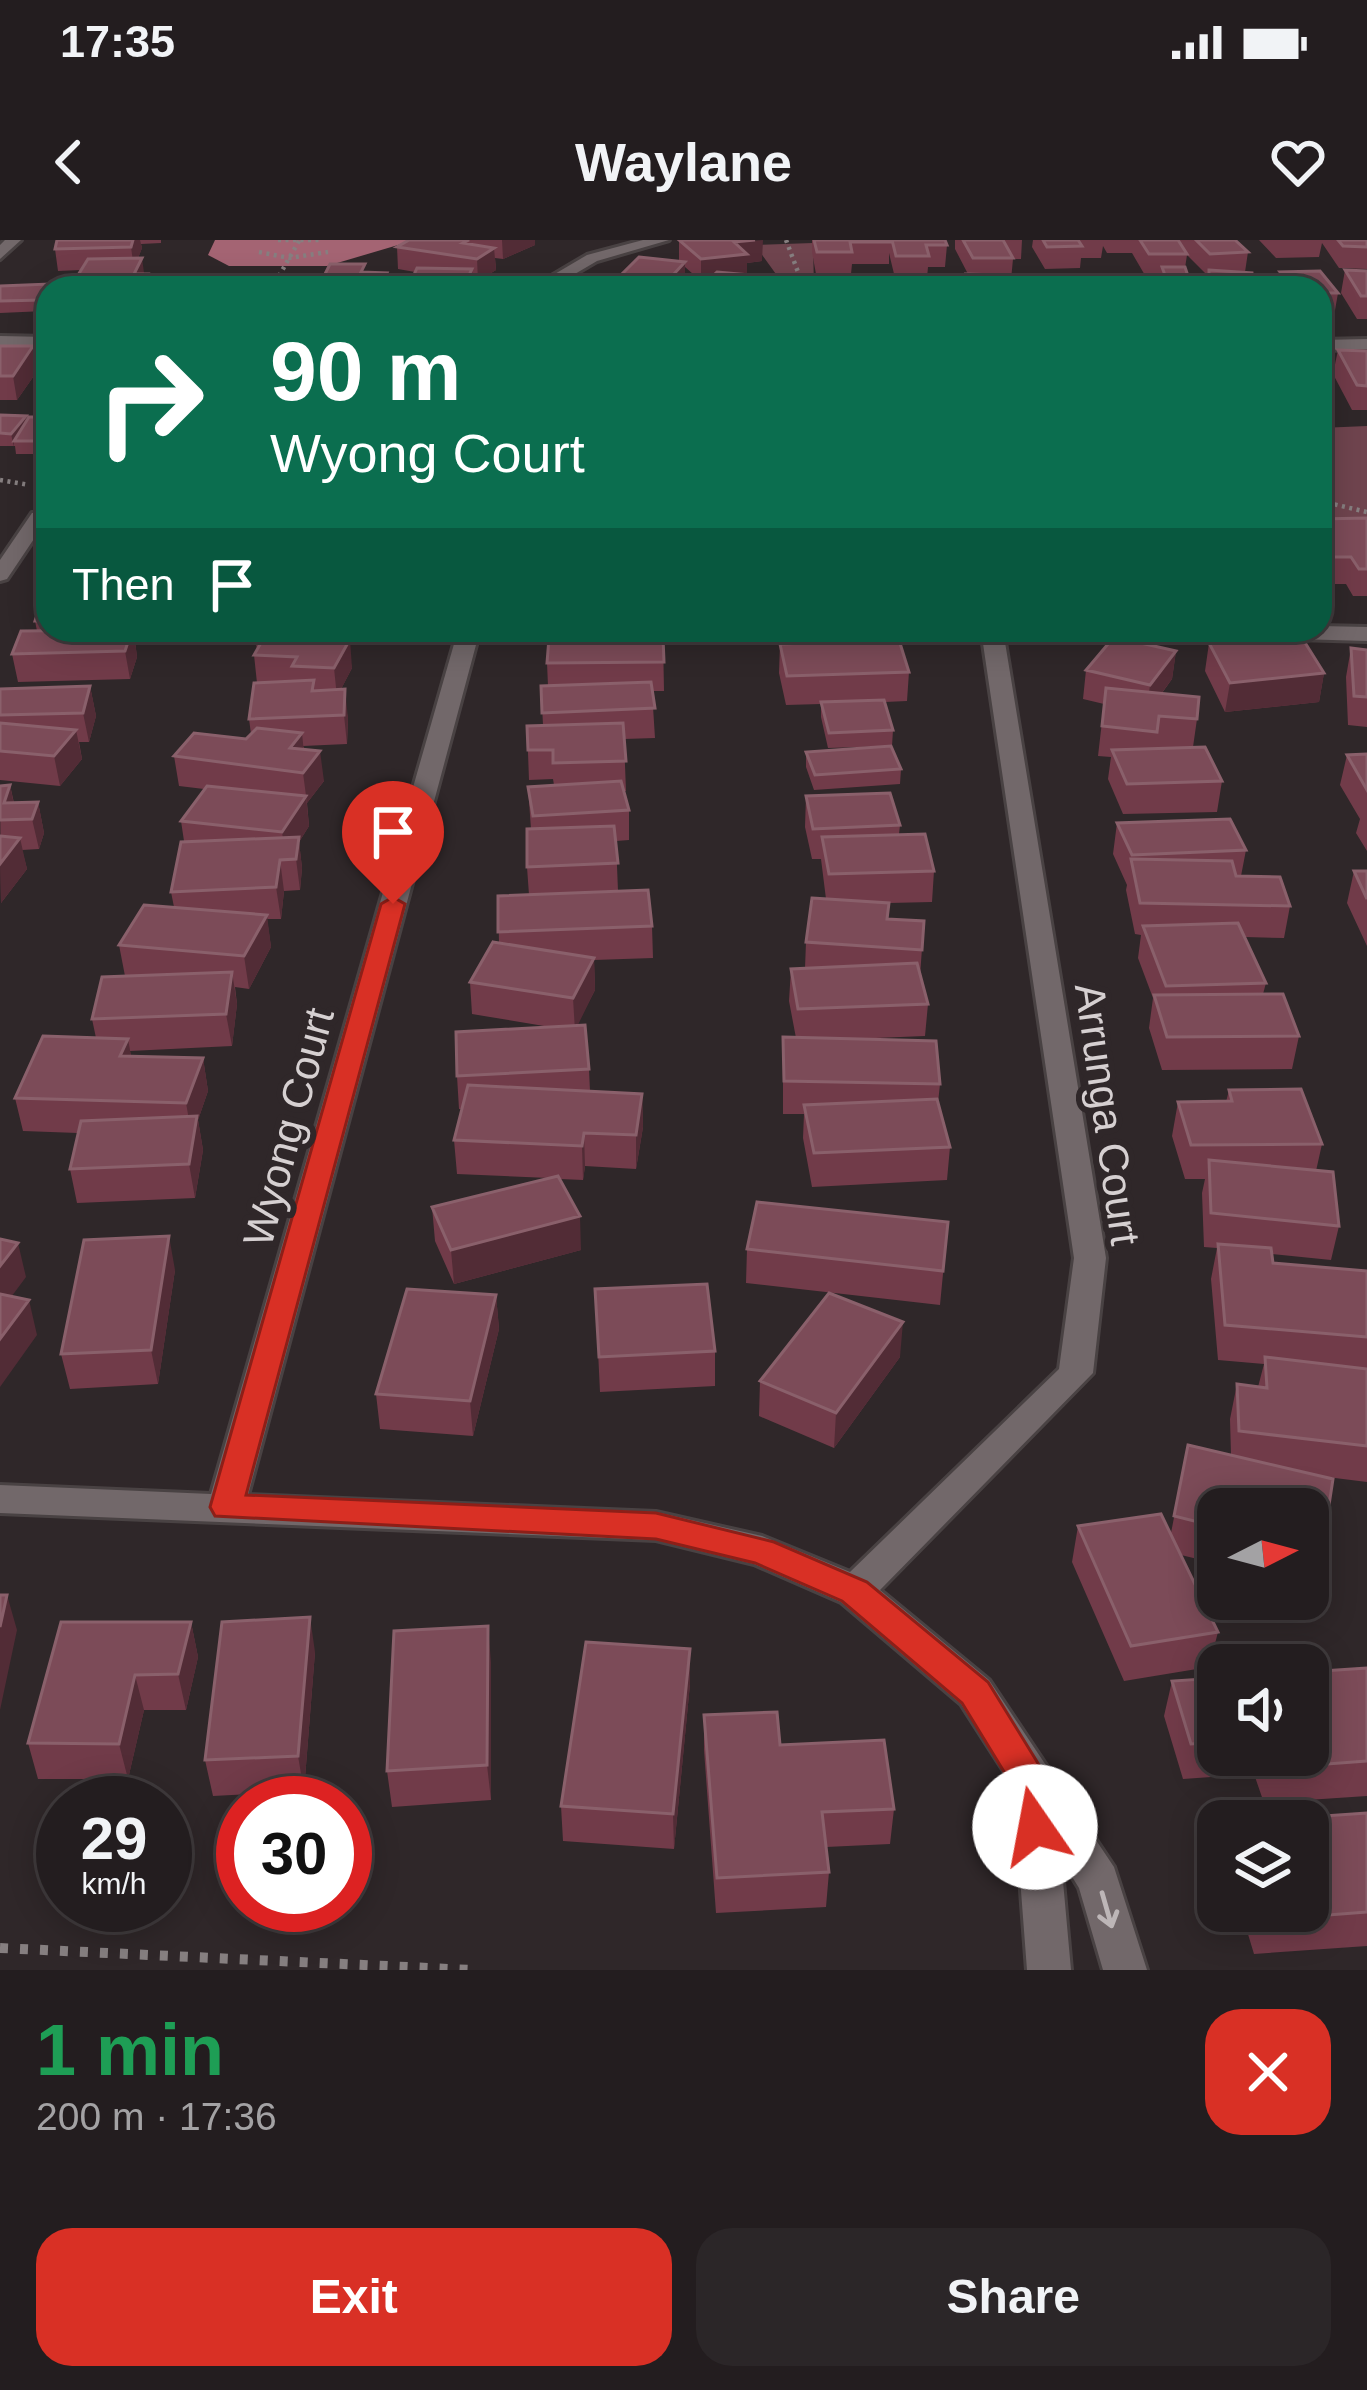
<!DOCTYPE html>
<meta charset="utf-8">
<style>
:root{--surface:#231d1f;--page:#2b2628;--text:#f1f3f6;--muted:#a3a2a4;--line:#403b3d;--accent:#d93025}
body{margin:0;font-family:Arial,sans-serif;background:var(--page);color:var(--text);height:100vh;display:flex;flex-direction:column;font-size:45px;white-space:nowrap}
*{box-sizing:border-box;margin:0}
p{font-size:39px;color:var(--muted)}
.icon{flex:none;width:66px;height:66px;fill:none;stroke:currentColor;stroke-width:2;stroke-linecap:round;stroke-linejoin:round}
.map{position:relative;height:1730px;overflow:hidden}
.sheet{display:flex;flex-direction:column;background:var(--surface);flex:1}
.sheet>*{flex:none}
.top-card{position:absolute;left:36px;top:36px;width:1296px;height:366px;border-radius:36px;box-shadow:0 6px 30px #0003,0 0 0 3px var(--line);background:#0b6e4f;color:#fff;overflow:hidden}
.needle{width:78px;rotate:84deg}
.controls{position:absolute;left:1197px;top:1248px;display:grid;gap:24px}
.controls a{display:grid;place-items:center;width:132px;height:132px;border-radius:24px;background:var(--surface);box-shadow:0 6px 30px #0003,0 0 0 3px var(--line);font-size:60px}
.speed{position:absolute;left:36px;top:1536px;display:flex;gap:24px;font-size:60px;font-weight:700;text-align:center}
.speed>*{display:grid;place-content:center;width:156px;height:156px;border-radius:50%;background:var(--surface);box-shadow:0 6px 30px #0003,0 0 0 3px var(--line);line-height:1}
.speed small{font-size:30px;font-weight:400}
.speed .limit{border:18px solid #d22;background:#fff;color:#111}
.pin{position:absolute;display:grid;place-items:center;width:102px;height:102px;color:#fff;margin:-123px -51px;border-radius:50% 50% 50% 0;rotate:-45deg;box-shadow:0 0 12px #0007}
.pin .icon{rotate:45deg}
.me{position:absolute;width:132px;margin:-66px;rotate:348deg;stroke-linejoin:round;filter:drop-shadow(0 0 9px #0008)}
.turn{display:flex;align-items:center;gap:42px;height:252px;padding:0 36px;font-size:54px}
.turn .icon{width:156px;height:156px;stroke-width:2.5}
.turn b{display:block;font-size:84px;line-height:102px}
.then{display:flex;align-items:center;height:114px;padding:0 36px;background:#0003;gap:24px;font-size:45px}
.round{display:grid;place-items:center;flex:none;width:126px;height:126px;border-radius:36px;background:var(--page)}
.headline{display:flex;align-items:center;justify-content:space-between;height:204px;padding:0 36px}
h1{font-size:72px;font-weight:700;line-height:90px;color:#1e9e55}
.cta{display:flex;gap:24px;margin-top:auto;padding:24px 36px}
.cta a{flex:1;height:138px;border-radius:36px;background:var(--accent);color:#fff;font-size:48px;font-weight:700;line-height:138px;text-align:center}
.cta a+a{background:var(--page);color:var(--text)}
.status{display:flex;justify-content:space-between;align-items:center;height:84px;padding:0 60px;background:var(--surface);direction:ltr}
.status svg{height:33px;fill:currentColor}
header{display:flex;justify-content:space-between;align-items:center;height:156px;padding:0 36px;background:var(--surface);font-size:54px;font-weight:700}
.map>svg:first-child{display:block}
.green{fill:#6f444e}
.water{fill:#a46473}
.lines{fill:none;stroke-linecap:round;stroke-linejoin:round}
.minor-casing{stroke:#494243;stroke-width:6}
.path-far1{stroke:#867f80;stroke-width:4.5;stroke-dasharray:3 4.5;stroke-linecap:butt}
.path{stroke:#867f80;stroke-width:10;stroke-dasharray:8 12;stroke-linecap:butt}
.minor{fill:#72686a;fill-rule:evenodd}
.wall{fill:#713b49}
.shaded-wall{fill:#522c36}
.building{fill:#7c4b58;stroke:#8a606b;stroke-width:3}
.oneway{stroke:#bdb6b7}
.route{fill:#d93025;stroke:#8d1f18;stroke-width:3}
.labels{text-anchor:middle;stroke-width:12;stroke-linejoin:round;paint-order:stroke}
.street-label{font-size:42px;fill:#d6d0d1;stroke:#2f2729}
</style>
<div class="status"><b>17:35</b><svg viewBox="0 0 49 12"><path d="M0 12V9h3v3zM5 12V6h3v6zM10 12V3h3v9zM15 12V0h3v12zM26 1h20v11H26zM47 4h2v5h-2z"/></svg></div>
<header><svg class="icon" aria-label="back" viewBox="0 0 24 24"><path d="M15 5l-7 7 7 7"/></svg>Waylane<svg class="icon" aria-label="heart" viewBox="0 0 24 24"><path d="M12 20l-8-8c-3-5 5-10 8-4 3-6 11-1 8 4z"/></svg></header>
<div class="map">
<svg width="1367" height="1730" viewBox="0 0 1367 1730">
<rect width="100%" height="100%" fill="#2f2729"/>
<path class="green" d="M813,3L814,48H786L755,5Z
M1367,186V280L1320,279V188Z"/>
<path class="water" d="M215,0H415L327,26H229L208,15Z"/>
<g class="lines">
<defs>
<path id="minor" d="M5,0H21L0,19V5Z
M643,0H669L597,21L551,48H531L587,15Z
M0,96L48,97V107L0,106Z
M1367,99V109L1320,110V100Z
M32,273H46L48,278L7,339L0,341V320Z
M1320,386L1367,387V401L1225,397L1214,390H1320Z
M458,390H480L248,1255L656,1272L762,1296L850,1332L1059,1129L1074,1018L981,390H1003L1106,1018L1093,1133L880,1350L989,1440L1114,1627L1147,1730H1103L1079,1648L1061,1619L1071,1730H1027L1013,1545L961,1464L841,1362L754,1324L656,1300L0,1273V1245L211,1254Z"/>
</defs>
<use href="#minor" class="minor-casing"/>
<path class="path-far1" d="M278,0H323
M786,0L804,48
M259,12L289,18L328,12
M279,36L299,1
M0,240L29,245
M1320,261L1367,272"/>
<path class="path" d="M0,1708L471,1730"/>
<use href="#minor" class="minor"/>
</g>
<path class="wall" d="M57,0H161V3L141,4L142,8L138,18L81,30L58,31L55,9Z
M409,0H535V5L503,19L495,18L496,30L478,41L472,40L473,48H408L415,32L398,29L397,7Z
M679,0L762,21L747,23V35L771,37L770,48H700L708,40L701,41L685,27V33L673,47H620V36L679,21Z
M812,0H945L947,5L945,27H928L927,38H895L889,13V24H852L851,34H816L812,12Z
M955,0H1022L1021,19H1013L1011,40H1001L1003,48H965L966,34H968L955,9Z
M1033,0H1235L1248,12L1245,32L1253,48H1206L1208,36L1187,15L1185,28L1192,48H1136L1138,37L1161,36L1146,37L1132,13H1107L1103,6L1101,18H1081L1080,28L1045,29L1032,7Z
M1259,0H1367V29L1339,28L1322,3L1319,17L1276,18Z
M1345,30L1367,31V79H1357L1341,53Z
M366,32L388,48H326L324,36Z
M1280,32L1338,53L1334,76H1320V48H1271L1272,42H1278Z
M49,44L45,71L0,73V46Z
M0,106L38,130L17,160H0Z
M1338,110L1367,111V170H1352L1333,134Z
M0,175L27,180L48,177V214H16L15,206H0Z
M1367,278V356H1353L1346,344H1320V279Z
M48,359V390H138L135,401L137,417L130,439L18,442L12,414L37,391L35,381Z
M254,390H347L345,399L352,428L341,449L348,478L347,504L303,506L324,541L307,563L309,586L299,602L302,628L300,650L284,651L281,679H267L271,707L249,749L235,747L237,764L232,806L130,811L131,816L203,818L208,851L198,880L203,910L195,958L77,963L70,929L78,893L23,891L15,858L96,798L92,779L125,736L119,705L174,667L171,652L184,601L181,581L204,549L179,546L174,516L246,499L251,494L249,479L257,443L254,415L257,410Z
M551,390H647V397H663L664,451H652L655,498L624,499L626,551H624L629,570V600L616,601L618,651L652,686L653,718L594,720L595,750L577,785L589,829L590,851L642,854L643,887L636,929L585,926L583,940L560,939L581,1010L454,1044L435,1001L432,967L549,938L457,934L454,900L462,869H459L457,836L550,787L472,774L470,742L499,703L498,656L529,655L527,627L531,589L528,547L554,545L553,539L529,540L527,486L543,485L541,446H548L547,423Z
M811,390L895,400L909,432L907,461L885,462L893,490L892,506L828,508L821,477V464L786,465L779,433L780,404L811,403Z
M1209,403L1324,433L1319,462L1225,472L1205,431Z
M1351,408L1367,410V487L1348,485L1346,437Z
M1176,411L1172,439L1162,453L1197,479L1193,507L1222,541L1217,572L1123,574L1108,539L1111,517L1098,516L1104,464L1083,459L1086,430Z
M90,446L96,476L89,502H79L82,519L60,546L0,540V449Z
M806,512L901,529L900,544L814,550L806,527Z
M1367,514V611L1356,593L1360,579L1340,545L1347,515Z
M10,545L14,563L38,562L44,593L39,609L22,610L27,629L1,663L0,546Z
M806,556L900,585L899,594L934,631L932,662L889,663L887,679L924,681L920,736L928,764L925,796L852,799L940,844L938,863L950,907L947,940L812,947L803,898L804,874H783V797L796,798L789,761L791,729L805,728L806,702L826,659L821,619H812L805,587Z
M1117,583L1246,610L1241,636L1290,666L1284,698L1245,697L1266,743L1263,754L1299,796L1292,829L1162,830L1149,788L1153,758L1138,718L1141,695L1135,694L1126,650L1127,645L1113,614Z
M1354,631L1367,659V706L1347,663Z
M1229,850L1322,904L1316,931L1339,986L1331,1020L1272,1014L1273,1023L1367,1031V1242L1327,1237L1322,1311L1313,1347L1308,1345V1269H1218V1324L1181,1315L1218,1392L1209,1427L1124,1441L1072,1322L1078,1286L1171,1293L1188,1205L1231,1215L1230,1179L1237,1144L1258,1147L1264,1124L1218,1120L1211,1039L1217,1008L1204,1007L1202,953L1205,939H1185L1172,896L1178,862H1226Z
M948,982L940,1065L746,1043L747,1009Z
M175,1030L158,1144L70,1149L61,1114Z
M595,1049L715,1111V1146L600,1152Z
M496,1055L499,1089L473,1196L380,1189L376,1154Z
M900,1117L834,1208L759,1176L760,1141Z
M191,1382L198,1417L186,1470H144L128,1539H38L28,1503Z
M315,1412L304,1551L213,1556L205,1520Z
M491,1422V1560L392,1567L387,1531Z
M1367,1428V1556L1264,1563L1254,1534L1183,1539L1164,1476L1172,1441L1218,1438V1515H1308Z
M690,1444L674,1609L563,1601L561,1566Z
M704,1475L780,1505L894,1569L890,1604L826,1607L829,1632L826,1667L716,1673L704,1510Z
M1367,1573V1706L1254,1714L1241,1671H1308Z"/>
<path class="shaded-wall" d="M133,0H140L142,8L134,29L131,7Z
M502,0H535V5L503,19Z
M763,0L762,21L747,23V36L701,41V19L734,2Z
M494,8L496,30L478,41L477,19Z
M142,18L145,40L148,34L151,48H114L134,34Z
M685,22V33L673,47V35Z
M472,29L473,48H463Z
M387,33L388,48H380Z
M49,44L48,63L45,71L42,60Z
M33,106L38,130L17,160L13,136Z
M26,176L29,189L14,201V207L11,194Z
M131,390H138L135,401L137,417L130,439L125,411Z
M341,390H347L344,410L350,399L352,428L337,457L334,428L343,411Z
M1176,411L1172,439L1146,474L1150,445Z
M1324,433L1319,462L1225,472L1230,443Z
M90,446L96,476L89,502L83,473Z
M345,449L348,478L347,504L344,475Z
M76,490L82,519L60,546L54,516Z
M302,493L305,523L290,508Z
M320,511L324,541L307,563L303,533Z
M10,545L16,575L4,563Z
M306,556L309,586L299,602L302,628L300,650L296,619H286L282,592Z
M38,562L44,593L39,609L32,579Z
M20,598L27,629L1,663L0,624Z
M280,620L284,651L281,679L276,647Z
M267,675L271,707L249,749L244,716Z
M594,718L595,750L575,791L573,758Z
M232,732L237,764L232,806L226,774Z
M128,799L134,832L120,816Z
M203,818L208,851L198,880L203,910L195,958L189,924L192,897L186,863Z
M642,854L643,887L636,929V895Z
M584,893L585,926L583,940L582,906Z
M580,976L581,1010L454,1044L451,1010Z
M169,996L175,1030L158,1144L151,1110Z
M18,1003L26,1037L0,1072V1026Z
M496,1055L499,1089L473,1196L470,1161Z
M29,1060L37,1095L0,1147V1099Z
M903,1082L900,1117L834,1208L836,1173Z
M7,1355L17,1390L0,1470V1387Z
M310,1377L315,1412L304,1551L298,1516Z
M191,1382L198,1417L186,1470L178,1434Z
M488,1386L491,1422V1560L487,1525Z
M690,1409V1444L674,1609L673,1574Z
M135,1435L144,1470L128,1539L119,1504Z"/>
<path class="building" d="M57,0H133L131,7L55,9Z
M409,0H469L463,3L494,8L477,19L397,7Z
M679,0H755L734,2L747,14L701,19Z
M814,0H889L890,2H850L852,12H817Z
M892,0H945L947,5H926L929,16H896Z
M963,0H1003L1013,18H973Z
M1043,0H1078L1082,6L1047,7Z
M1140,0H1178L1187,14H1149Z
M1196,0H1235L1248,12L1210,14Z
M1338,0H1367V7L1343,6Z
M639,17L685,22L673,35L620,36Z
M142,18L134,34H148L142,46L70,48L88,19Z
M330,24H365L361,32L387,33L380,48H337L343,36H324Z
M1162,27H1185L1192,48H1141L1138,37L1166,38Z
M417,28L472,29L463,48H408Z
M1209,30L1252,33L1253,48H1209Z
M1345,30L1367,31V56H1361Z
M1320,31L1338,53H1320V48H1276L1272,42H1288L1280,32Z
M717,32L771,37L760,48H700Z
M966,34L999,35L1003,48H970Z
M815,37L866,38V48H816Z
M951,38L956,48H906L902,39Z
M221,43L220,48H164L165,44Z
M49,44L42,60L0,61V46Z
M0,106H33L13,136H0Z
M1338,110L1367,111V146L1357,145Z
M0,175L26,176L11,194L0,193Z
M29,177H48V201H14Z
M1367,278V329H1359L1351,317H1320V279Z
M42,359H48V381H35Z
M132,390L125,411L12,414L21,391Z
M811,390H893L895,400L813,403Z
M266,394L350,399L334,428L292,426L297,417L254,415Z
M663,397L664,422L547,423L549,398Z
M1114,397L1176,411L1150,445L1086,430Z
M899,400L909,432L787,436L780,404Z
M1304,401L1324,433L1230,443L1209,403Z
M1351,408L1367,410V457L1354,456Z
M314,440L312,451L345,449L344,475L249,479L254,443Z
M651,442L655,468L542,473L541,446Z
M90,446L83,473L0,475V449Z
M1106,448L1199,457L1197,479L1159,476L1157,492L1102,486Z
M884,460L893,490L829,493L821,462Z
M0,483L76,490L54,516L0,511Z
M623,483L626,521L553,523V510H528L527,486Z
M257,488L302,493L290,508L320,511L303,533L174,516L194,493L246,499Z
M891,506L901,529L815,535L806,512Z
M1205,507L1222,541L1127,544L1112,510Z
M1367,514V550L1347,515Z
M621,541L629,570L533,576L528,547Z
M10,545L4,563L38,562L32,579L0,580V546Z
M207,546L306,556L282,592L181,581Z
M890,553L900,585L813,589L806,556Z
M1230,579L1246,610L1132,615L1117,583Z
M614,586L618,623L527,627V589Z
M925,594L934,631L829,634L822,597Z
M0,596L20,598L0,624Z
M299,597L296,619L280,620L276,647L171,652L181,602Z
M1131,619L1232,621L1236,636L1280,637L1290,666L1140,663Z
M1354,631H1367V659Z
M648,650L652,686L498,692V656Z
M812,658L889,663L887,679L924,681L922,710L806,702Z
M144,665L267,675L244,716L119,705Z
M1238,683L1266,743L1166,746L1143,686Z
M493,702L594,718L573,758L470,742Z
M917,723L928,764L798,769L791,729Z
M232,732L226,774L92,779L102,737Z
M1283,754L1299,796L1167,797L1154,755Z
M585,785L589,829L457,836L456,792Z
M43,796L128,799L120,816L203,818L186,863L15,858Z
M783,797L936,801L940,844L784,841Z
M468,845L642,854L636,895L584,893L582,906L454,900Z
M1301,849L1322,904L1191,905L1178,862L1232,861L1229,850Z
M937,859L950,907L814,913L804,865Z
M197,876L189,924L70,929L81,881Z
M1209,920L1333,932L1339,986L1211,973Z
M558,936L580,976L451,1010L432,967Z
M757,962L948,982L943,1031L747,1009Z
M169,996L151,1110L61,1114L84,1000Z
M0,999L18,1003L0,1026Z
M1218,1004L1271,1008L1273,1023L1367,1031V1097L1225,1085Z
M707,1044L715,1111L599,1117L595,1049Z
M407,1049L496,1055L470,1161L376,1154Z
M829,1053L903,1082L836,1173L760,1141Z
M0,1054L29,1060L0,1099Z
M1265,1117L1367,1129V1206L1239,1191L1237,1144L1267,1148Z
M1188,1205L1333,1239L1322,1311L1308,1308V1269H1218V1287L1174,1276Z
M1161,1274L1218,1392L1131,1406L1078,1286Z
M0,1355H7L0,1387Z
M310,1377L298,1516L205,1520L222,1382Z
M61,1382H191L178,1434L135,1435L119,1504L28,1503Z
M488,1386L487,1525L387,1531L394,1391Z
M586,1402L690,1409L673,1574L561,1566Z
M1367,1428V1521L1274,1528L1269,1515H1308V1432Z
M1218,1438V1502L1191,1504L1172,1441Z
M777,1472L780,1505L884,1500L894,1569L822,1572L829,1632L717,1638L704,1475Z
M1367,1573V1672L1264,1680L1262,1671H1308V1581H1250Z"/>
<defs><path id="oneway-shaft" d="M-6 0H5M1.5-3L5.5 0L1.5 3" fill="none" stroke-width="1.6" stroke-linecap="round" stroke-linejoin="round" transform="scale(3)"/></defs>
<use class="oneway" href="#oneway-shaft" transform="translate(1107 1670) rotate(74)"/>
<path class="route" d="M393,657L405,664L246,1255L656,1273L774,1302L867,1342L988,1442L1052,1546L1054,1587L1049,1599L1035,1604L1021,1599L1014,1548L962,1463L842,1361L755,1323L656,1299L215,1276L210,1267L381,664Z"/>
<g class="labels">
<g class="street-label">
<text transform="translate(1108 874) rotate(82)" y="15">Arrunga Court</text>
<text transform="translate(288 887) rotate(-75)" y="15">Wyong Court</text>
</g>
</g>
</svg>
<div class="controls">
<a><svg class="needle" viewBox="-14 -14 28 28"><path d="M0-13l5 13h-10z" fill="#e53935"/><path d="M0 13l5-13h-10z" fill="#a3a2a4"/></svg></a>
<a><svg class="icon" aria-label="sound" viewBox="0 0 24 24"><path d="M4 9h4l5-4v14l-5-4H4zM17 9q2 3 0 6"/></svg></a>
<a><svg class="icon" aria-label="layers" viewBox="0 0 24 24"><path d="M12 4l9 5-9 5-9-5zM3 14l9 5 9-5"/></svg></a>
</div>
<div class="speed"><div>29<small>km/h</small></div><div class="limit">30</div></div>
<div class="pin" style="left:393px;top:664px;background:#d93025"><svg class="icon" aria-label="arrive" viewBox="0 0 24 24"><path d="M6 21V4h12l-3 4 3 4H6"/></svg></div>
<svg class="me" style="left:1035px;top:1587px" viewBox="-20 -20 40 40"><circle r="19" fill="#fff"/><path d="M0-13L10 11 0 6-10 11z" fill="#d93025"/></svg>
<div class="top-card">
<div class="turn"><svg class="icon" aria-label="right" viewBox="0 0 24 24"><path d="M7 20v-9h11M14 6l5 5-5 5"/></svg><div><b>90 m</b>Wyong Court</div></div>
<div class="then">Then<svg class="icon" aria-label="arrive" viewBox="0 0 24 24"><path d="M6 21V4h12l-3 4 3 4H6"/></svg></div>
</div>
</div>
<section class="sheet">
<div class="headline"><div><h1>1 min</h1><p>200 m · 17:36</p></div><a class="round" style="background:#d93025;color:#fff"><svg class="icon" aria-label="close" viewBox="0 0 24 24"><path d="M6 6l12 12M18 6L6 18"/></svg></a></div>
<div class="cta"><a>Exit</a><a>Share</a></div>
</section>
